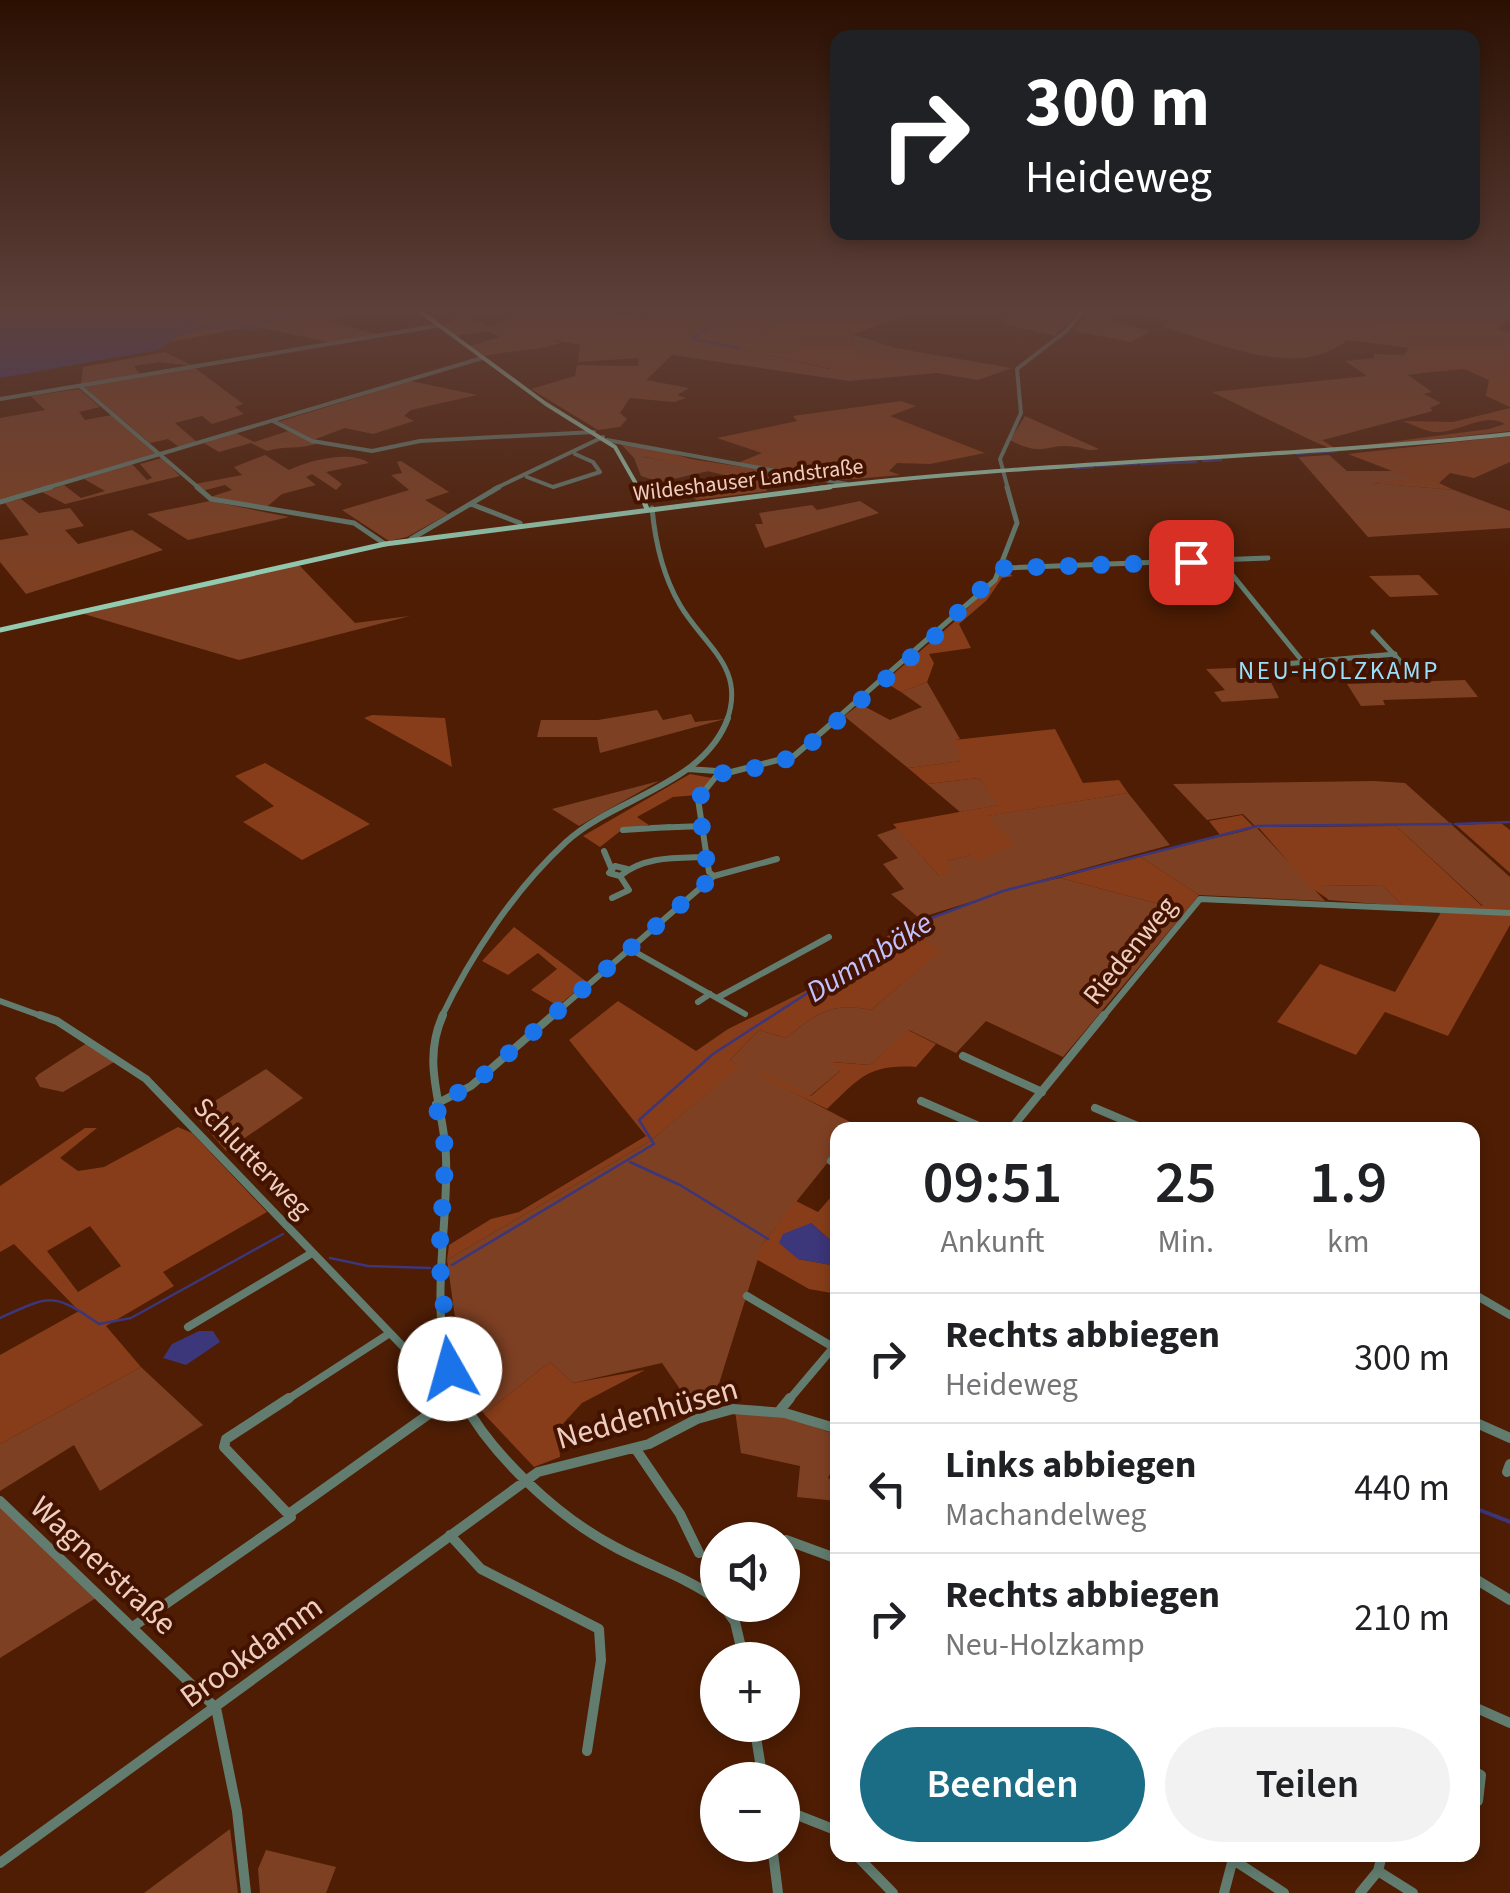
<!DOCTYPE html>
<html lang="de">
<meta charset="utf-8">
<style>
:root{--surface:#fff;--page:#f2f2f2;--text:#202124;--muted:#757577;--line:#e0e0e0;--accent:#1b6d85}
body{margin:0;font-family:"Source Sans 3",sans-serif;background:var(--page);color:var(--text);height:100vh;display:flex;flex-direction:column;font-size:38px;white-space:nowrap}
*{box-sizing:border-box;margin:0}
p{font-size:32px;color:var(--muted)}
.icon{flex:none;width:55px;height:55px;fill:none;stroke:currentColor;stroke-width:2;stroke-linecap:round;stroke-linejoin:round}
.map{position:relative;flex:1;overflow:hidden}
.drawer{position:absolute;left:830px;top:1122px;width:650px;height:740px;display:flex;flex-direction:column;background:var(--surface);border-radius:20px;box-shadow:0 5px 15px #0003}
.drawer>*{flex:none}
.hud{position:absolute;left:830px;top:30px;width:650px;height:210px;border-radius:20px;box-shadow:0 5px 15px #0003;background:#202124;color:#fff;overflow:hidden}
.fabs{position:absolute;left:700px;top:1522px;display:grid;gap:20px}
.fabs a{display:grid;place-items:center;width:100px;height:100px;border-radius:50%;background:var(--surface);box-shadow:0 5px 15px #0003;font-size:50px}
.pin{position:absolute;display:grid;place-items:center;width:85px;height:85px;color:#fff;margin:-42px;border-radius:20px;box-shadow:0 5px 15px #0006}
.me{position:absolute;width:110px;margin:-55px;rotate:353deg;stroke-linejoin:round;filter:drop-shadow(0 0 8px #0008)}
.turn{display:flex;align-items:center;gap:35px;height:210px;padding:0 30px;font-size:45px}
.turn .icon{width:130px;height:130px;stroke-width:2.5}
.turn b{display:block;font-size:70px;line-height:85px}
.eta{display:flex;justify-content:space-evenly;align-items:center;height:170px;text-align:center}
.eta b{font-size:60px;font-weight:600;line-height:70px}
.cta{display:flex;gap:20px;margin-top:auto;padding:20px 30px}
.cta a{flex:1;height:115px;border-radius:60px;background:var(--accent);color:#fff;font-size:40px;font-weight:600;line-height:115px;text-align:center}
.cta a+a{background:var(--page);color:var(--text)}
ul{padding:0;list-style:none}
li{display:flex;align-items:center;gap:30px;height:130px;padding:0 30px;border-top:2px solid var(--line)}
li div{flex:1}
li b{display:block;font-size:38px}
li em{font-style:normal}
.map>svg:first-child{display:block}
.green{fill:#7e4023}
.forest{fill:#873d19;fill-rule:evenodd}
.water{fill:#3c367a}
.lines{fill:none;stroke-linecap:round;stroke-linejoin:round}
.stream-far1{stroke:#3c367a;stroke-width:2.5}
.stream{stroke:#3c367a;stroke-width:4}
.river{stroke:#3c367a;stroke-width:6}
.minor-far4{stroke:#627d70;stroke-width:4}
.minor-far3{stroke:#627d70;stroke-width:5}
.minor-far2{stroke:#627d70;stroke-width:6}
.minor-far1{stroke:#627d70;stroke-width:8}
.minor{stroke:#627d70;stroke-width:10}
.major-far1{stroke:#93cbb1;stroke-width:4}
.major{stroke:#93cbb1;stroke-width:5}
.route{stroke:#1a73e8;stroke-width:18;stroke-dasharray:0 32.4}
.labels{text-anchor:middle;stroke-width:8;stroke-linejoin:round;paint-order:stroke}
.far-street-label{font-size:22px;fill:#eecec1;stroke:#431300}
.far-neighbourhood-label{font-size:25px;letter-spacing:2.5px;fill:#98dffb;stroke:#431300}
.street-label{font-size:28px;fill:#eecec1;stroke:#431300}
.water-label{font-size:30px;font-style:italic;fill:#c1c2ff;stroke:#431300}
.near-street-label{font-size:32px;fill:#eecec1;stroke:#431300}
</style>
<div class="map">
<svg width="1510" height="1893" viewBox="0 0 1510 1893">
<rect width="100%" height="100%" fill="#4e1d04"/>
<path class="green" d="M0,309H371L328,321L380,335L332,343L254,326L154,345Z
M527,309H582L647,320C687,296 747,309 791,317L764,334L808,340L789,354L741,349L829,369L870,360L854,352L852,334L895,348L1012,368L978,380L937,373L849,381L672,355L646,380L689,388L677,395L686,398L674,402L630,398L620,413L627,419L620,427L598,430L531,389L575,376L577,365L638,366L639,358L578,362L580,345L550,339L560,343C533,352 512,350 485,356L470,346L500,337L487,331L456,336L442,326L463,316L490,327Z
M1022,309H1082L1055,336L1001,323L1008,321L1003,318Z
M1136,309H1332L1412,345L1409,348L1347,340C1299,380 1223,345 1162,326L1169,321L1139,314L1144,310Z
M1088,312L1113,317L1109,321L1151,331L1131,342L1075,331Z
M165,352L193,366L159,362L134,366L140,375L81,384L83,367Z
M1374,354L1403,355L1402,359L1422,373L1408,375L1432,392L1424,394L1441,403L1430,408L1433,411L1315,442L1212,392L1367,376L1345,361L1374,358Z
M195,368L243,404L235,407L244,414L212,424L202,416L175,423L197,442L179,447L168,439L150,443L84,387Z
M411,381L477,395L411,410L404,416L414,421L373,434L345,428L313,440L278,422Z
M79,389L100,407L79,412L85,420L112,415L157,453L0,501V418L45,410L31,396Z
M1025,416L1099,449C1087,452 1086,448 1075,447C1046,442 1045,459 1010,440Z
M288,431L319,443C300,450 286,445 267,451L251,443L219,452L204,443L236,433L254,442Z
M617,440L653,448L644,457L713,470L660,482L641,476L634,458Z
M265,455L289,470C311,460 350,450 369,463L326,472L342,484L336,490L312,474L306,477L316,485L282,494L263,510L210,497L232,490L225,485L202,491L195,484L242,475L234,467Z
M1329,455L1347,471H1393L1416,480L1373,483L1454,490L1510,511V528L1368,537L1298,457Z
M162,458L180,476L65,504L42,492L64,485L81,498L105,491L84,479L132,464L147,480L152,478L140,464Z
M401,461L449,492L425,500L448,514L407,537L389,541L342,510L409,490L391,475L402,473L397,462Z
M21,499L39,513L70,508L84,526L65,530L78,544L132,530L163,550L26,594L0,562V540L29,535L5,503Z
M210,501L289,517L188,540L147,514Z
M860,501L879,513L765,548L755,524H763L759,513L812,505L817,510Z
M299,565L355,623L410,616L239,660L84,614Z
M1419,575L1439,595L1390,597L1369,576Z
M1263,667L1279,698L1222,702L1214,692L1225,690L1206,669Z
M1465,680L1478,697L1383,700L1385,705L1361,706L1347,684Z
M927,682L960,739L955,740L962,761L908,768L844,716L860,704L890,720L922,707L901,692Z
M657,710L663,720L691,714L695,722L725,719L600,753L597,737H537L541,720H598Z
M979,778L999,805L960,812L927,784Z
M659,781L579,826L552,809Z
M1374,781L1405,783L1510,877V906H1483L1396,826L1254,825L1243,814L1207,820L1173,784Z
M1128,793L1170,845L1012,888L1060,878L1186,911L1063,1057L986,1021L956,1053L909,1030L870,1065L833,1062L841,1070L810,1096L758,1074L858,1126L854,1130H838L837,1151L763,1243L712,1406L695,1411L662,1363L573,1383L550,1362L484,1414L463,1375L447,1260L650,1141L739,1066L730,1060L759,1030L786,1038C816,1014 832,1001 871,1010L941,950L912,933L932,918L1006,891L919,918L891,894L904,889L883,864L898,858L877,835L897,828L939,876L947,861L1013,844L986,816Z
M1257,828L1325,901L1199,895L1139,856Z
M1320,885L1383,886L1403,906L1328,900Z
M87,1043L114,1062L63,1092L40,1087L35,1078L39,1074Z
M266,1069L303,1098L226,1151L194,1114Z
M178,1163L208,1200L169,1223L139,1185Z
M136,1186L166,1224L126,1248L96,1208Z
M213,1206L233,1230L194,1253L174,1228Z
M141,1367L203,1425L100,1491L74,1445L0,1491V1444Z
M735,1411L779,1414L837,1435V1460L828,1478L837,1484V1501L797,1497L800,1466L741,1453Z
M0,1506L96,1598L0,1658Z
M230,1829L238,1893H144Z
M266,1850L336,1867L326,1893H260L258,1869Z"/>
<path class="forest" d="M747,309H922L851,335L854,352L893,364L880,371L845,372L740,349L789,354L807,341L762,334L790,317Z
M1332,309H1510V318L1497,329L1510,332V407L1486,396L1489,380L1464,369L1422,373L1401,359L1411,345Z
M901,401L916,406L890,416L985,453L930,464L897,463L889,471L900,475L842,480L735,464L762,453L717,438L797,421L793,416Z
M1510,408V431L1334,450L1315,442L1322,440L1336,449L1489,429L1505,424C1484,411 1461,433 1434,432C1424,431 1412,424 1402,421L1453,422Z
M1510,436V462L1474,478L1450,473L1439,483L1454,490L1371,483L1413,479L1348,454Z
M653,448L691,459L801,476L768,482L765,485L767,491L696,500L689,492L746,480L642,456Z
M1004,571L1013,576L1002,578L987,600L959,624L971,648L929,654L934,663L927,682L901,692L884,682L953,623Z
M372,715L445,718L452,767L364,718Z
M1055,729L1083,783L1119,780L1128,793L988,816L1014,844L977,861L971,855L947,861L951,871L939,876L893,824L998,805L979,778L927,784L908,768L961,761L954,740Z
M265,763L370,824L302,860L243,822L274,806L235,776Z
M690,774L712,778L698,795L673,797L637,817L649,825L623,829L600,847L583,836Z
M1242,815L1254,827L1396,826L1482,906H1510V925L1448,1036L1385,1012L1356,1055L1277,1022L1320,964L1395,992L1440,914L1437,907L1403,906L1383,886L1321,885L1328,899L1310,887L1259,828L1220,835L1209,821Z
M1501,823L1510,830V873L1456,825Z
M1139,856L1199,895L1186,911L1060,878Z
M514,927L587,982L558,1006L531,990L557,969L538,953L508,975L482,961Z
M902,927L942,950L871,1010C832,1001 816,1014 786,1038L759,1030L730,1060L740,1066L650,1141L447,1260L449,1245L491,1219L519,1212L646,1136L569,1040L618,1001L696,1051L728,1029L872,958L866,950Z
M908,1030L936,1044L916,1067C868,1064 860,1078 827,1109L757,1075L763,1073L811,1096L840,1071L831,1062L870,1065Z
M178,1127L192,1133L267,1212L163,1272L174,1286L106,1326L141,1367L0,1444V1355L79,1311L14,1244L0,1252V1186L85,1128H97L60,1158L78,1171L104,1167ZM90,1226L121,1266L78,1292L47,1251Z
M831,1197L837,1200V1246L811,1223L798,1259L837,1266V1294L809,1289L756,1259L763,1243L796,1201L818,1212Z
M550,1362L573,1383L645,1370L582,1403L558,1429L560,1457L534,1467L484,1414Z"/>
<path class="water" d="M0,309H217L158,350L0,378Z
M811,1223L837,1246V1266L798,1259L779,1243L783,1234Z
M199,1331H213L220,1342L186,1365L163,1358L172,1344Z"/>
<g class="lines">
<path class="stream-far1" d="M671,309L722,318L692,339L739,348
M1297,454L1337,451
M1203,461L1221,460
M1141,464L1196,462
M1097,466L1137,464
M1075,468L1093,467
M1455,824L1510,822
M630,1162L680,1185L768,1239
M330,1258L368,1266L430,1268
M452,1265L654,1144L639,1120L713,1054L913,925L1003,891L1257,826L1451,824
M0,1318C51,1295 53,1292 99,1324L131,1318L283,1234"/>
<path class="stream" d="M1472,1507L1510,1522"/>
<path class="river" d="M175,333L223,323L251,327L300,309"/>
<path class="minor-far4" d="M81,387L200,489
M0,399L436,326
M273,421L312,441L372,451L420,441L594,432
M607,440L847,484
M527,477L553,487L600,472L593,462L575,454
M43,489L482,358
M494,489L603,437
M1008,489L1000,459L1021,413L1017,369L1066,331L1085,309"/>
<path class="minor-far3" d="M197,487L211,499L354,523L385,544
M0,502L51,487
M471,504L520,523
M652,508C655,541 663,576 680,605C704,646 746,667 727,720
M411,539L499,487
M1221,561L1303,662
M1003,568L1268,558
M1373,632L1411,673
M1262,666L1395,654
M835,720L995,580L1017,523L1007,487"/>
<path class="minor-far2" d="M688,769L731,772L794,756L838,718
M651,828L704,826
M623,830L670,827
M604,851L612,870
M627,869L615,866L609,873L620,876C644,856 676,858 706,857
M714,876L709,872L698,799L718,774
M612,898L629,890L620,876
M630,949L745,1014
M717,998L829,937
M0,1001L47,1018
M698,1002L710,994
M441,1018C471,955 515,889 566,842C615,797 703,786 728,718
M550,1018L714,876L777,859
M1102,1018L1200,899L1510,913"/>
<path class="minor-far1" d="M40,1015L57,1021L146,1079L415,1359L427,1369H450
M443,1015C420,1065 445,1108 446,1158C449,1240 423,1323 462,1401
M963,1056L1042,1092
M921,1101L988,1130
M436,1104L471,1086L553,1015
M1095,1108L1147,1130
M1010,1130L1104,1015
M831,1161L838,1164
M1472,1293L1510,1315
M747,1296L833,1347
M188,1327L312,1253
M285,1401L390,1333
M788,1401L838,1342"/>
<path class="minor" d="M461,1398C492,1456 558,1517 615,1547C650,1566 686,1577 718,1600
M781,1409L790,1398
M1472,1421L1510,1438
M635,1448L680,1514L699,1553
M1507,1472L1510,1464
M0,1501L216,1708
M290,1513L436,1409
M450,1535L481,1569L599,1629L601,1660L587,1751
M786,1540L838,1559
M1472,1577L1510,1600
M723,1605L735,1622L744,1660
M134,1626L291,1517L224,1447L226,1439L289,1398
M1472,1706L1510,1723
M216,1708L237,1811L246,1893
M754,1725L763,1780
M1472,1770L1481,1775L1478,1801
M782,1809L838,1831
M772,1845L778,1893
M856,1855L893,1893
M1226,1855L1284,1893
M0,1863L538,1472L649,1444L697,1419L733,1409L785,1413L838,1429
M1378,1871L1413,1893
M1224,1893L1234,1855
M1360,1893L1378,1871L1382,1855"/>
<path class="major-far1" d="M417,309L546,404L615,447L639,489
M809,489C1042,461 1277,459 1510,434"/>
<path class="major" d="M638,487L647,509
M0,630L385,544L830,487"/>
</g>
<linearGradient id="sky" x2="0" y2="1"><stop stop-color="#2b1002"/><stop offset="0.54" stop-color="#5d403a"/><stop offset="1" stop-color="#5d403a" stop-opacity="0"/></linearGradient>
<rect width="1510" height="574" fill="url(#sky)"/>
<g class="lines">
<path class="route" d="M450,1369L439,1257L446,1151L436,1104L471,1086L714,876L708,872L698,799L718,774L774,765L801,752L931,640L1002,568L1191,562"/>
</g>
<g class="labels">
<g class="far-street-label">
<text transform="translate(748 479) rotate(-7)" y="8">Wildeshauser Landstraße</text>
</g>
<g class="far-neighbourhood-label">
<text x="1339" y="679">NEU-HOLZKAMP</text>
</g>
<g class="street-label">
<text transform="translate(1129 950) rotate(-51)" y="10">Riedenweg</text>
<text transform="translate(253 1157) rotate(46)" y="10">Schlutterweg</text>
</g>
<g class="water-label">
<text transform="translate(869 957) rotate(-32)" y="10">Dummbäke</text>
</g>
<g class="near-street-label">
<text transform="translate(647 1413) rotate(-16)" y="11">Neddenhüsen</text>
<text transform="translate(104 1565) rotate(43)" y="11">Wagnerstraße</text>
<text transform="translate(251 1651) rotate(-36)" y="11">Brookdamm</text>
</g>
</g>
</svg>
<div class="fabs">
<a><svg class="icon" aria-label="sound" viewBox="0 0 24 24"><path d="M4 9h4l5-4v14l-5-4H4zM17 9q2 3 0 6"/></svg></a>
<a>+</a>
<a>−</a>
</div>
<div class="pin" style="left:1191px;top:562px;background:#d93025"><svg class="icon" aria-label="arrive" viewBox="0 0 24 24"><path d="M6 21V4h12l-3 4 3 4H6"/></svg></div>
<svg class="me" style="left:450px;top:1369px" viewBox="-20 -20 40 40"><circle r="19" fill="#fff"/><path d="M0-13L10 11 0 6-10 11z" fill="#1a73e8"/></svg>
<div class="hud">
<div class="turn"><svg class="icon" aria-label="right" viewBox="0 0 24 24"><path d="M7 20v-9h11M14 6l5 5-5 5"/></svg><div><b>300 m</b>Heideweg</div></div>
</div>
<section class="drawer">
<div class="eta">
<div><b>09:51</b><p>Ankunft</p></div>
<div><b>25</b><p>Min.</p></div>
<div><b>1.9</b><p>km</p></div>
</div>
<ul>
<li><svg class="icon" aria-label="right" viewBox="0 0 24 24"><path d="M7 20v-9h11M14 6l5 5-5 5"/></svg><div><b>Rechts abbiegen</b><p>Heideweg</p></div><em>300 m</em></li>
<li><svg class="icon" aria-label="left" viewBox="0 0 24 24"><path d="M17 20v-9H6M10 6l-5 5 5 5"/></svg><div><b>Links abbiegen</b><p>Machandelweg</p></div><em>440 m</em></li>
<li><svg class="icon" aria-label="right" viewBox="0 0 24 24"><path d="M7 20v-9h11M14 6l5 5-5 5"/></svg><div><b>Rechts abbiegen</b><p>Neu-Holzkamp</p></div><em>210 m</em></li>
</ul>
<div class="cta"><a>Beenden</a><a>Teilen</a></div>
</section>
</div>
